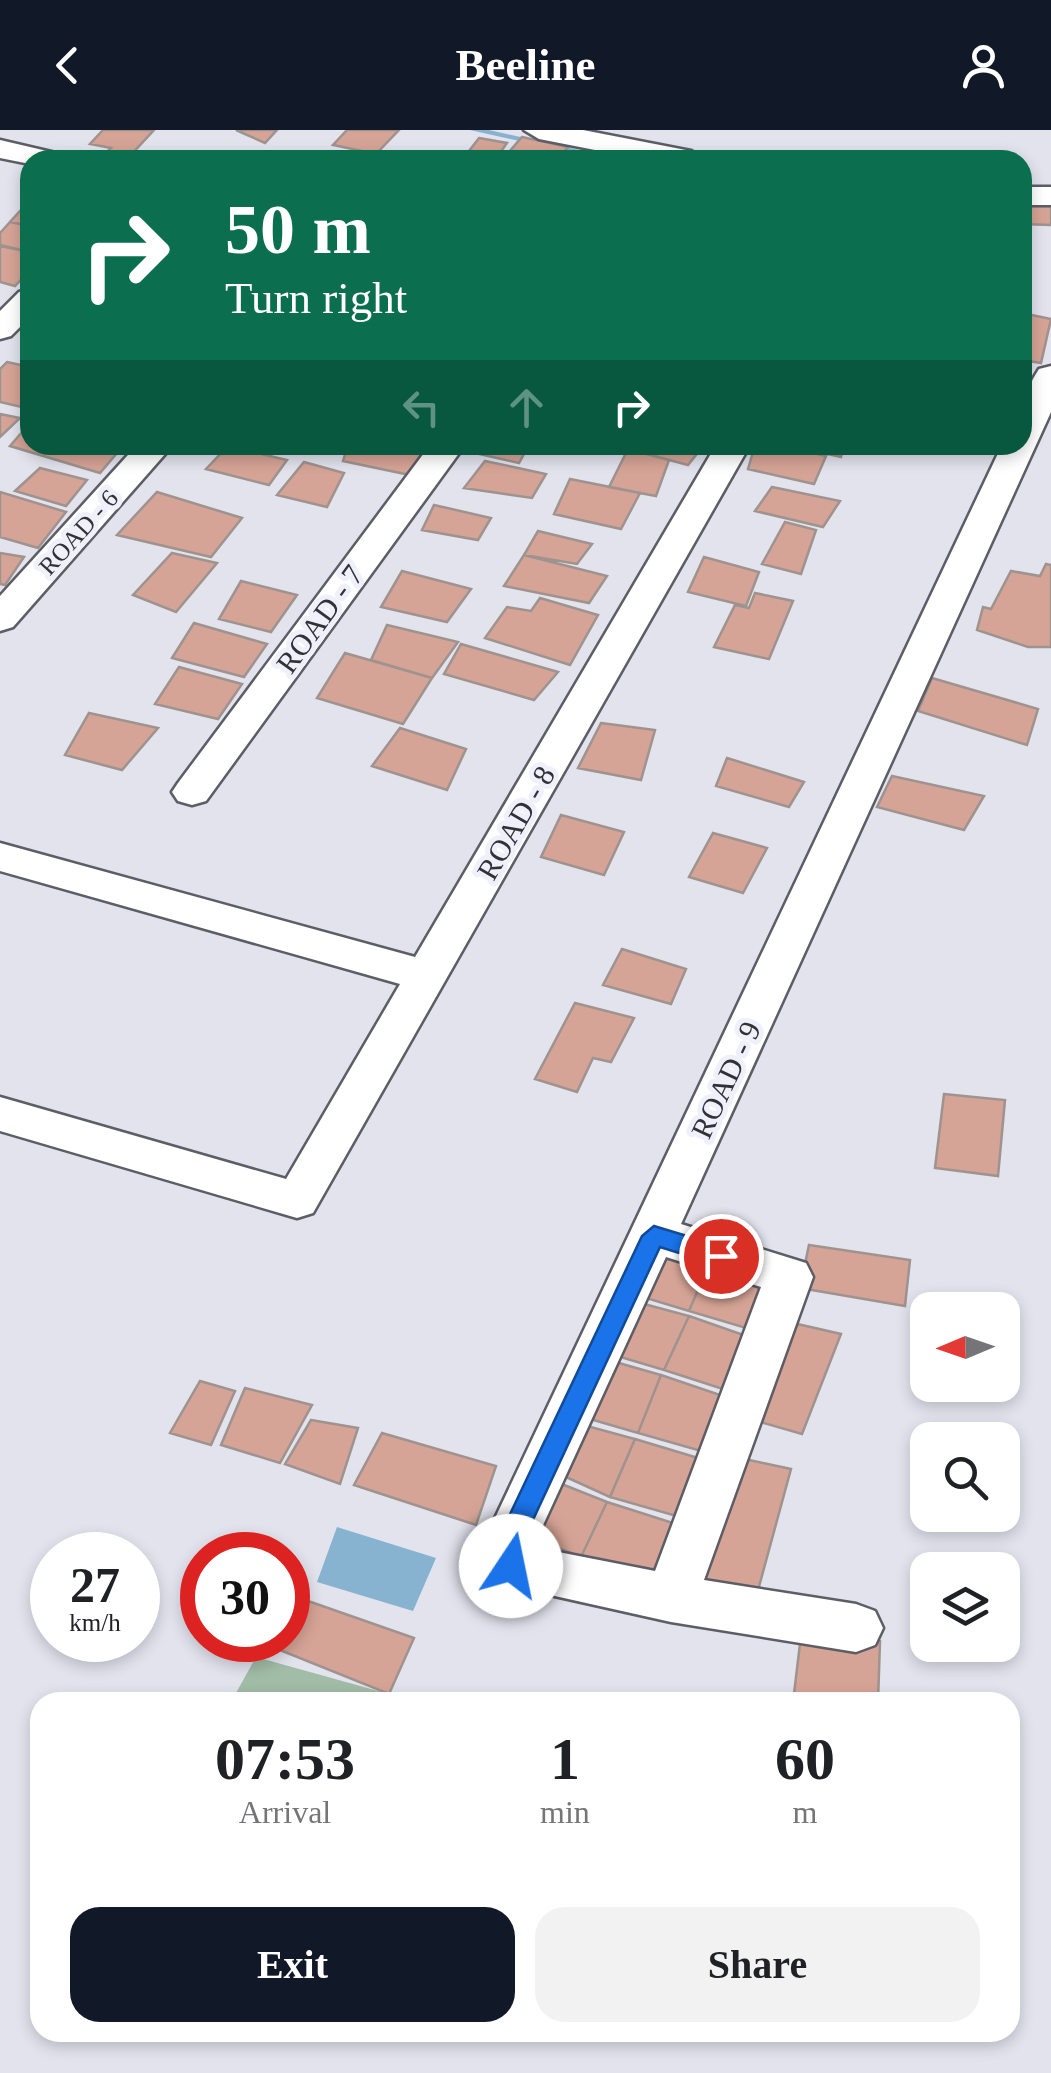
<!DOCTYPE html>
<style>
:root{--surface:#fff;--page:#f2f2f2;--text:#202124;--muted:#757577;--accent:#111827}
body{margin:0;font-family:Georgia,serif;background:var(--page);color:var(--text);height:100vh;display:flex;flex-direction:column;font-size:38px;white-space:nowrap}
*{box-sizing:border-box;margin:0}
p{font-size:32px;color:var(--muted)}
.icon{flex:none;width:55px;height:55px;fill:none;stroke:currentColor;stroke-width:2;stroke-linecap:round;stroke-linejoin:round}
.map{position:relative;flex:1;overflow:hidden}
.drawer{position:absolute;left:30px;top:1562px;width:990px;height:350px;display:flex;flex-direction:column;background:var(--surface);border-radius:30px;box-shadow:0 5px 15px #0003}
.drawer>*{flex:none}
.banner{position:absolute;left:20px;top:20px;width:1012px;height:305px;border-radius:30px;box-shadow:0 5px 15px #0003;background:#0b6e4f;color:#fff;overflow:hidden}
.needle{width:65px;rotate:268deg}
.fabs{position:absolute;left:910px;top:1162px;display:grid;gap:20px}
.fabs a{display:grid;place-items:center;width:110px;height:110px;border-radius:20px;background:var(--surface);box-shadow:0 5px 15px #0003;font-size:50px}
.speed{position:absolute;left:30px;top:1402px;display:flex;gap:20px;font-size:50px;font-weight:700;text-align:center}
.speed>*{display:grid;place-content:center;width:130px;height:130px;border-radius:50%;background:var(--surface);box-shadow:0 5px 15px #0003;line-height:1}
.speed small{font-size:25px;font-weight:400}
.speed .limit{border:15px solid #d22;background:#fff;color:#111}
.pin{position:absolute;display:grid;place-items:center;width:85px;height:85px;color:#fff;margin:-42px;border:5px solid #fff;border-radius:50%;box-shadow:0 2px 10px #0007}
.me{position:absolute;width:110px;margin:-55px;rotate:11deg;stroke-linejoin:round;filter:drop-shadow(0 0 8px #0008)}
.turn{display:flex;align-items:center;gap:35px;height:210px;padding:0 40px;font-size:45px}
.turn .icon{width:130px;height:130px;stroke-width:2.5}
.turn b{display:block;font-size:70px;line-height:85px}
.lanes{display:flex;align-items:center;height:95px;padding:0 40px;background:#0003;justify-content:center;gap:50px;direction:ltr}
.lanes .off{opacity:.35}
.eta{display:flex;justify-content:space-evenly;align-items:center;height:170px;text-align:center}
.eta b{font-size:60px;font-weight:600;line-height:70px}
.action{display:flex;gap:20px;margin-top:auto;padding:20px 40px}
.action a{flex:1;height:115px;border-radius:30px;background:var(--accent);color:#fff;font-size:40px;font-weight:600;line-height:115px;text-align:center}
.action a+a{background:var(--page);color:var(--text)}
header{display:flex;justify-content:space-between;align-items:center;height:130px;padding:0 40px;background:var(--accent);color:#fff;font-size:45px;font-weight:600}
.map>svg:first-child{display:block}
.green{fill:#a1bca7}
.water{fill:#87b3d0}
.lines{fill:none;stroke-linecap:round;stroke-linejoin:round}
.stream{fill:#87b3d0;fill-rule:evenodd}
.building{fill:#d6a496;stroke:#9e938f;stroke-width:2.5}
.minor-casing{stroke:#5d5d66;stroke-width:5}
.minor{fill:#fff;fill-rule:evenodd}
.route{fill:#1a73e8;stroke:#114b97;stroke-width:2.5}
.labels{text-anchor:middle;stroke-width:10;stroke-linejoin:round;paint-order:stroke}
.far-street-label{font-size:25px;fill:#313136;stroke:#eff0fb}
.street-label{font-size:30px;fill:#313136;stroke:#eff0fb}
</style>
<header><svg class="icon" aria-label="back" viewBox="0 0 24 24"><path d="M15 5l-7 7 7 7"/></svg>Beeline<svg class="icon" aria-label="person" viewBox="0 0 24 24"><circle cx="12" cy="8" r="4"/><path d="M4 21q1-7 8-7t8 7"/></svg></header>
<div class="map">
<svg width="1051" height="1943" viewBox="0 0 1051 1943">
<rect width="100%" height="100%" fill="#e2e3ed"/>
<path class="green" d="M256,1527L389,1564L385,1572H231Z"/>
<path class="water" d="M337,1397L436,1428L413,1481L317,1452Z"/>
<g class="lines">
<path class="stream" d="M470,0H489L624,30H605Z"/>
</g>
<path class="building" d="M103,0H154L128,28L106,23L111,18L90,14Z
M236,0H277L265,13Z
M347,0H399L376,24L333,15Z
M522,7L568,17L557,30H502Z
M479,8L507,13L495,30H462Z
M30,70V96L10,92Z
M1022,76H1051V95L1022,94Z
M10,92L30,96V122L0,115V103Z
M0,116L30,122V140L15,156L0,152Z
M1022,183L1051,189L1041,233L1022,230Z
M7,232L30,237V279L0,272V239Z
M0,284L20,288L0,307Z
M29,294L30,315L123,316L100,343L10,316Z
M348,315H384L426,323L410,345L343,331Z
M470,315H529L519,333L466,321Z
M630,315H704L688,335L628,319Z
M755,315H780L826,326L814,354L748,339Z
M788,315H844L841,327Z
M228,316L287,330L269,355L206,339Z
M628,319L669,330L656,366L609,357Z
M485,331L546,344L532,368L464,358Z
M304,332L344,343L327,377L277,365Z
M40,338L87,350L66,376L15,361Z
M570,349L640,363L621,399L554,384Z
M772,357L840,371L823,397L755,381Z
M0,362L66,382L38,418L0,407Z
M157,362L242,388L211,427L117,405Z
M434,375L491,388L478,410L422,400Z
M785,392L816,400L801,444L762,434Z
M538,401L592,414L577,434L524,425Z
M0,423L24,427L5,455L0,454Z
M172,423L217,433L176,482L133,465Z
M524,425L607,446L589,473L504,456Z
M704,427L759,442L746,476L688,462Z
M1046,434L1051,435V517H1028L977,500L983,477L991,479L1011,441L1040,446Z
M402,441L471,459L447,492L381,477Z
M241,451L297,465L271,502L219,489Z
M755,463L793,471L769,529L714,517L735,475L749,478Z
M540,468L598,485L570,535L485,508L507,477L531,481Z
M194,493L267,514L244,547L172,528Z
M387,495L458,512L432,548L371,530Z
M461,514L558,542L534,570L444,544Z
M345,523L432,548L403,594L317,568Z
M179,537L242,554L218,589L155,574Z
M932,548L1038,579L1027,615L918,581Z
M89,583L158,598L122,640L65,625Z
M601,593L655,600L641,650L578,638Z
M400,598L466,619L447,660L372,636Z
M727,628L804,652L789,677L716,656Z
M892,646L984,666L964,700L877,677Z
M561,685L624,702L604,745L541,727Z
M713,703L767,718L743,763L689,747Z
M622,819L686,839L671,874L603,855Z
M575,873L634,888L611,932L593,928L577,962L535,949Z
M944,964L1005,970L998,1046L935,1038Z
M809,1115L910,1130L905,1176L800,1158Z
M656,1117L710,1132L689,1181L633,1164Z
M710,1132L770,1151L756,1201L689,1181Z
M633,1171L689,1186L664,1240L607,1223Z
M689,1186L752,1208L729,1261L664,1240Z
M793,1193L841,1204L802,1304L753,1290Z
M605,1229L661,1245L638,1303L576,1285Z
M661,1245L726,1267L708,1323L638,1303Z
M200,1251L235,1261L211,1315L170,1303Z
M245,1258L312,1275L280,1333L221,1315Z
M311,1290L358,1298L340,1354L285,1334Z
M576,1293L635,1309L610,1367L555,1342Z
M382,1303L496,1336L476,1395L354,1355Z
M635,1309L705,1330L680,1387L610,1367Z
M740,1328L791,1339L757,1464L698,1448Z
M549,1349L607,1372L581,1427L523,1404Z
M607,1372L676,1394L651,1445L581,1427Z
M288,1464L414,1508L389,1564L255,1510H288Z
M802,1497L880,1511L878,1572H793Z"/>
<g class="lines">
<defs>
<path id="minor" d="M524,0H583L691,21L706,30H646L539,9Z
M0,10L60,24L65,30H30V34L0,28Z
M1022,57H1051V75H1022Z
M30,159V187L11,206L0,209V181L19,162Z
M1051,236V282L681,1094L806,1133L813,1147L704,1450L856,1474L875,1481L883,1498L875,1515L856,1522L671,1492L492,1452L479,1422L1002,315H1022C1022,286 1022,264 1039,239ZM666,1127L761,1157L655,1441L533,1417Z
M137,315H173L13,497L0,501V466Z
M430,315H465L206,671L192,675L178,671L172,662L178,653Z
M716,315H750L313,1083L297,1088L0,1001V967L286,1049L400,854L0,741V713L415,827Z"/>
</defs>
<use href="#minor" class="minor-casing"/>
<use href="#minor" class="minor"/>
</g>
<path class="route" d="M654,1096L730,1119L733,1126L721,1136L660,1117L518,1422L524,1436L520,1444H502L492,1422L642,1106Z"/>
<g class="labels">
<g class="far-street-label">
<text transform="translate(78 402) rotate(-48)" y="9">ROAD - 6</text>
</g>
<g class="street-label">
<text transform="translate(320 489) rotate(-54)" y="10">ROAD - 7</text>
<text transform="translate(516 693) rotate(-60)" y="10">ROAD - 8</text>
<text transform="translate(726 950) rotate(-65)" y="10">ROAD - 9</text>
</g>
</g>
</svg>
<div class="fabs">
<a><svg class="needle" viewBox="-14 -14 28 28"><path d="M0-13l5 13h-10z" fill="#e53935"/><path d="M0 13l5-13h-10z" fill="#757577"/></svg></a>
<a><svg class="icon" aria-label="search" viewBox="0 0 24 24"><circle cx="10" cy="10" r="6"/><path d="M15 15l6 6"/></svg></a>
<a><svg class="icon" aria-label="layers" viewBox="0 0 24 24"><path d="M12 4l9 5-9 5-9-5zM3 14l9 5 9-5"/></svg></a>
</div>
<div class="speed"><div>27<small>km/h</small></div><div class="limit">30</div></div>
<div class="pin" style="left:721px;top:1126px;background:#d93025"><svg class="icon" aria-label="arrive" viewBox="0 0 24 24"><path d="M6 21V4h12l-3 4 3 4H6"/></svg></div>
<svg class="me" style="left:511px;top:1436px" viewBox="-20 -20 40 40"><circle r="19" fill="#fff"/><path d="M0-13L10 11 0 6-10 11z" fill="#1a73e8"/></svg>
<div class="banner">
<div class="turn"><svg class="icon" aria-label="right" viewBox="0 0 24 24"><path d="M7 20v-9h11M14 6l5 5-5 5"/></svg><div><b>50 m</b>Turn right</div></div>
<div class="lanes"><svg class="icon off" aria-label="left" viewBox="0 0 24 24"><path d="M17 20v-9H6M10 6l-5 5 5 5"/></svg><svg class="icon off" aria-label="ahead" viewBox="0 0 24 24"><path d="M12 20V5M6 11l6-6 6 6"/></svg><svg class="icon" aria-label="right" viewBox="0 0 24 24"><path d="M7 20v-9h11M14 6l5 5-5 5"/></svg></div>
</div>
<section class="drawer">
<div class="eta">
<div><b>07:53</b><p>Arrival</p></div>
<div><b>1</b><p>min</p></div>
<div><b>60</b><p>m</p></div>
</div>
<div class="action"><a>Exit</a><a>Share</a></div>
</section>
</div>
